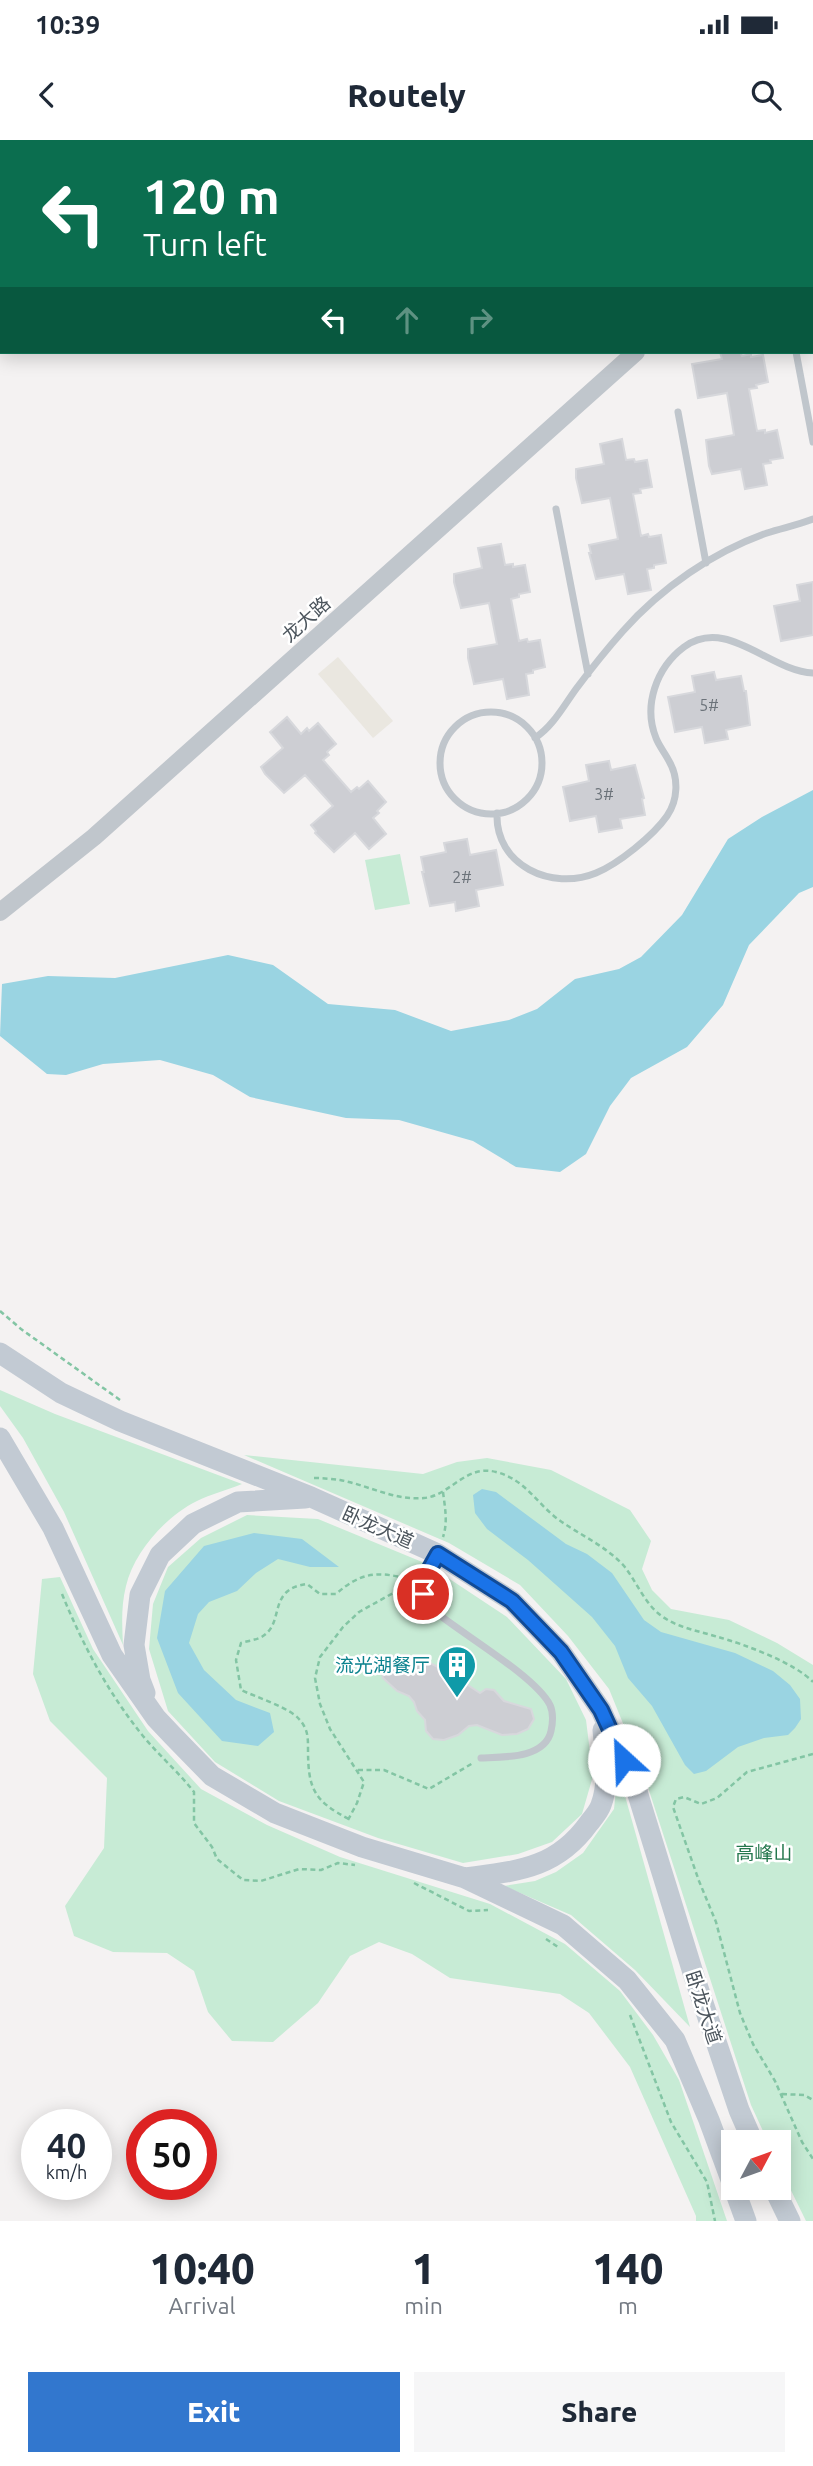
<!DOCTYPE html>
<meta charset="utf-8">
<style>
:root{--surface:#fff;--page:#f6f6f7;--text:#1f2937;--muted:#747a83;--accent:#3277ce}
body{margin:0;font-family:Ubuntu,"Noto Sans SC",sans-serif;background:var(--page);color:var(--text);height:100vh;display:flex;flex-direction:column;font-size:26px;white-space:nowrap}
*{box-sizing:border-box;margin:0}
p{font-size:23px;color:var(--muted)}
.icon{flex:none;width:38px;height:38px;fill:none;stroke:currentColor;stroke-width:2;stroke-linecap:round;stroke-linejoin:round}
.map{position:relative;height:2081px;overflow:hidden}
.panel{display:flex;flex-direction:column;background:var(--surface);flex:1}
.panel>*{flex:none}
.banner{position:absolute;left:0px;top:0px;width:814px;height:214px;box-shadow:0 4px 18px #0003;background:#0b6e4f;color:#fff;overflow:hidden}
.needle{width:46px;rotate:49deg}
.controls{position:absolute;left:721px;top:1990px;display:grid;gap:14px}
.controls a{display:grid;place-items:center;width:70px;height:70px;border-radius:0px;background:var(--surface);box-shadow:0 4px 18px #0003;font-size:35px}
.speed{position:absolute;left:21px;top:1969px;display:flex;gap:14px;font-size:35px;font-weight:700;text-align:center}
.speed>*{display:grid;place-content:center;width:91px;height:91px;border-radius:50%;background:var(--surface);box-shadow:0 4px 18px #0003;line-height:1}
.speed small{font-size:18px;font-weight:400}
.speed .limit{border:10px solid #d22;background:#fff;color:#111}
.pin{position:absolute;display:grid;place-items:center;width:60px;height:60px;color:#fff;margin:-30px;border:4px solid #fff;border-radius:50%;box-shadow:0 2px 7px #0007}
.me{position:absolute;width:77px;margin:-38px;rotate:335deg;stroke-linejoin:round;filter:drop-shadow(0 0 5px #0008)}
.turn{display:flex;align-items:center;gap:24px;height:147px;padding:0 28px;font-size:32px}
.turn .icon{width:91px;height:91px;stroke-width:2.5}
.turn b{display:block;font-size:49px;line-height:60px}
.lanes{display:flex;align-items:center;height:66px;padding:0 28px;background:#0003;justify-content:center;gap:35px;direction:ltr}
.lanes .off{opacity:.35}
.eta{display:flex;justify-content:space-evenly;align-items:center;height:119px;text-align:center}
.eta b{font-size:42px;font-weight:800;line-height:49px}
.action{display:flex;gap:14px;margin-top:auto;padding:14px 28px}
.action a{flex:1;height:80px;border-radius:0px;background:var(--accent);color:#fff;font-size:28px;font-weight:800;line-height:80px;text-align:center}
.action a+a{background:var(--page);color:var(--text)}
.status{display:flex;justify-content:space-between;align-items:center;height:49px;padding:0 35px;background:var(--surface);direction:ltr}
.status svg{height:19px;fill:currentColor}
header{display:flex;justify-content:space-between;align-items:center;height:91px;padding:0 28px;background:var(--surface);font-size:32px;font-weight:800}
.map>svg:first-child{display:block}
.commercial{fill:#eae7e0}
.green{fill:#c7ebd5}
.water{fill:#9ad4e2}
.building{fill:#cdced3;stroke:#d7d8dc;stroke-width:2}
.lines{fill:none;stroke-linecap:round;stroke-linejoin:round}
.path{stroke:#83c5a4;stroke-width:2.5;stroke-dasharray:5 3.5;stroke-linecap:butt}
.service{stroke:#c0c6cc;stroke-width:7}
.tertiary{stroke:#c0c6cc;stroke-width:18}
.secondary{stroke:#c2cad3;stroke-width:21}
.route-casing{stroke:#114b97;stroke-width:18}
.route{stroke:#1a73e8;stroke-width:12}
.labels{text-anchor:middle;stroke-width:5;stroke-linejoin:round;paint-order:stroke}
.number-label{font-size:16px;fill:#6c737a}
.street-label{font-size:19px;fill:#4c555d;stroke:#fff}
.culture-label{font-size:19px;fill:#0d838f;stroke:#fff;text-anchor:end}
.park-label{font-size:19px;fill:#24774d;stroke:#fff}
</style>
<div class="status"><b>10:39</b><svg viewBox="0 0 49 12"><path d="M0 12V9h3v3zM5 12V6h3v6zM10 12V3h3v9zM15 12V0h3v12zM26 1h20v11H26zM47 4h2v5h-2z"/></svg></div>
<header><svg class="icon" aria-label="back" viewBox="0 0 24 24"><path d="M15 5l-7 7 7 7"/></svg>Routely<svg class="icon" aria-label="search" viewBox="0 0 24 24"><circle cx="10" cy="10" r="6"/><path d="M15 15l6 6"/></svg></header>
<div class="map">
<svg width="813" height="2081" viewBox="0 0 813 2081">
<rect width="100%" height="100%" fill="#f4f2f2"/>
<path class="commercial" d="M338,517L393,581L373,598L318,534Z"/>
<path class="green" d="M400,714L410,764L375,770L365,720Z
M0,1250L55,1274L242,1344C227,1350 211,1354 197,1361C166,1376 134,1412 126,1446C121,1466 122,1485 123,1505L64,1372L23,1298L0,1266Z
M244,1315L423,1334L457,1322L487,1318L551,1330L630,1370L651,1401L642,1429L652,1450L671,1469L729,1480L777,1503L813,1525V2081H806L779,2026V2002H768L751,1965L644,1635L609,1549L568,1496L520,1445L449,1403Z
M247,1375L318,1379L427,1424L507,1477L566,1539L586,1580L593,1636L582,1674L552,1702L518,1714L463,1723L378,1698L279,1661L215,1622L168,1571L149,1509L153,1464L168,1427L201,1398Z
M60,1437L93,1509L148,1591L201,1649L267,1685L340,1717L490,1764L565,1804L620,1851L653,1895L679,1940L727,2081H696V2076L630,1927L589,1873L560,1854L450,1838L412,1814L379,1802L350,1816L318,1863L273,1902L232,1901L208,1872L194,1831L167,1813L113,1812L74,1796L65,1766L104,1708L107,1638L50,1581L33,1534L42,1439Z
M618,1631L690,1887L635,1830L571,1775L504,1746L535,1741L556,1732L583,1713L614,1669Z"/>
<path class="water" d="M813,650V747L799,753L749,805L723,865L687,907L631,938L610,966L586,1014L560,1032L516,1027L473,1001L399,980L346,978L250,957L213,935L160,920L103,924L66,935L47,934L0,896L2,844L48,836L115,838L228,815L273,825L328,864L395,870L451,891L509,880L537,869L575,839L619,829L641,817L682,775L728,699L762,677Z
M482,1349L496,1352L566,1404L587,1414L612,1433L644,1480L661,1492L735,1513L773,1531L790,1545L800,1559L801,1579L795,1588L788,1595L764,1598L738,1607L706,1631L694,1634L685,1625L652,1566L628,1538L615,1506L592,1477L528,1420L487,1389L475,1373L473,1355Z
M254,1393L302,1399L339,1427H310L278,1419L256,1433L237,1451L209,1462L198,1474L189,1503L204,1530L236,1560L270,1573L274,1592L258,1606L222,1601L178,1553L157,1498L165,1451L204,1406Z"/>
<path class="building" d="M720,212H740L742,216L751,214V217L763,215L768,242L756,245L757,248L749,249L757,291L765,290V293L777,290L783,318L770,320L771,323L763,324L767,345L745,349L741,329L712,334L709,326L706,300L734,295L727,253L698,258L692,224L722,219Z
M622,299L626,320L634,319L635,322L647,320L652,347L640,349L641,353L633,354L641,396L648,394L649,397L661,395L666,423L654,425V428L647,429L651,450L628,454L624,434L596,439L589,413H591L589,405L618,399L610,358L582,363L576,338V329L604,324L600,304Z
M501,404L505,425L513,424V427L525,425L530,452L519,454V457L511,459L519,501L527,499L528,502L540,500L545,527L533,530V533L526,534L529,555L507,559L503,539L474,544L468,518V509L497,504L489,463L461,468L454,442V434L482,428L478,408Z
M813,442V495L781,501L774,466L800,461L797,445Z
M714,532L716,540L741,536L744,551H746L750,585L726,590L728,599L705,603L702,587L675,592L668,557L695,552L692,536Z
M287,577L301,594L307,588L309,591L318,583L336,604L327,612L329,615L323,620L351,652L357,647L359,649L368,641L386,662L377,671L379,673L373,678L386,694L369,709L355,693L334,712L315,693L316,691L311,685L333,666L305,635L284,653L265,634L261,627L283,608L270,592Z
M609,621L611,630L635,625L644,658L642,659L645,675L620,679L622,688L599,692L596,676L570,681L563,647L589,641L586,625Z
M467,699L470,715L496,710L503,745L476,750L479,766L456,771L455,762L430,766L422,732H424L421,717L446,712L444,703Z
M406,1515L426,1521L448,1532L480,1553L486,1549L494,1550L504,1561L531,1569L534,1579L528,1589L517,1594L502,1595L477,1585L469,1586L458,1595L444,1600L433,1599L426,1591L425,1580L417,1571L414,1562L409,1556L397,1551L383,1538L381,1527L387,1517Z"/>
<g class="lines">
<path class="path" d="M0,1171L21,1189L120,1260
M314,1338C323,1338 332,1339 340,1340C367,1345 396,1361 424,1358C450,1356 465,1324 496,1332C525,1339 537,1364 559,1380C580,1395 606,1406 624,1426C637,1442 645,1465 663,1477C679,1488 699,1491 718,1497C744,1504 795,1523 813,1542
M443,1352C445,1368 448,1382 443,1397
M62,1454C82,1503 106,1549 139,1591C156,1613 177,1630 194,1652V1683L212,1707L217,1719L243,1740L261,1741L299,1729L321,1730L338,1723L355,1725
M813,1614L747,1632L717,1658L701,1664L684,1657L676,1659L673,1667L699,1741L716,1782L740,1873L753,1904L775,1941L802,2002L813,2019
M358,1630H384L429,1649L473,1623
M349,1679C314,1661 308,1649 308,1609C308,1597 308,1589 299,1579C290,1568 256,1557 241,1550L236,1520L241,1503C247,1501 257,1500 263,1496C285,1482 267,1449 307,1444L320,1454H336C361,1432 377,1431 409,1439
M348,1680L357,1663L364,1642L330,1589L320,1564L315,1538L320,1517L343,1487L359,1472L395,1452L410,1439
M414,1743L469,1771L488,1770
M546,1799L558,1807
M630,1875L671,1982L707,2042L715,2081
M782,1954L804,1955L813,1960"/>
<path class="service" d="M796,212L813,302
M678,272L706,423
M556,369L588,534
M440 623a51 51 0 1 1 102 0a51 51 0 1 1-102 0Z
M535,598C553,586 563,567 576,549C591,529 606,510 623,491C661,448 713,412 767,393C782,388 798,385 813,379
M497,673C495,726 552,751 596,733C618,724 653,696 667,676C678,660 679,638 669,621C665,613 659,606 656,598C643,566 656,528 684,507C727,476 769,531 813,533
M436,1417C423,1442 418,1446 433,1470C462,1494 535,1536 550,1565C554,1574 553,1582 551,1591C545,1619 502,1617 481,1618"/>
<path class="tertiary" d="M812,54L813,53
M0,772L94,697L636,212"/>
<path class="secondary" d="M0,1213L61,1253L120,1281L311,1357L438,1414L512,1461L561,1512L601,1570L635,1645L694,1836L739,1970L753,2002
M0,1298L53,1388L112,1515L156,1578L173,1596L212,1636L275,1673L362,1707L465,1738L563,1785L627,1840L675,1900L709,1980L733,2045
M145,1553L140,1540L134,1505L140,1455L160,1415L193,1384L238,1362L305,1358
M465,1738C517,1731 556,1729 589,1683C593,1678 599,1671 601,1665C610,1641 605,1614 603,1590
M734,2048L746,2081
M774,2048L790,2081"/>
</g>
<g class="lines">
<defs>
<path id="route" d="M423,1454L424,1439L438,1414L512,1461L561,1512L601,1570L624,1620"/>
</defs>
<use href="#route" class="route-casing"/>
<use href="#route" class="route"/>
</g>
<defs>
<symbol id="building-pin" viewBox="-11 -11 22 30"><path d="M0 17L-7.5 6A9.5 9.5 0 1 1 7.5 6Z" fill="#0f9aa8" stroke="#fff"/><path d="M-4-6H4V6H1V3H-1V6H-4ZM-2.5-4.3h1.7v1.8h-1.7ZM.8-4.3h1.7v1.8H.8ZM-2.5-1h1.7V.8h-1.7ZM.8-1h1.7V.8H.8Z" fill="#fff"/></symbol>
</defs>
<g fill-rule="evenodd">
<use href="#building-pin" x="435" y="1503" width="44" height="60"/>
</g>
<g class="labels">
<g class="number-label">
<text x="709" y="571">5#</text>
<text x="604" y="660">3#</text>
<text x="462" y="743">2#</text>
</g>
<g class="street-label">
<text transform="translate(306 479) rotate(-42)" y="7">龙大路</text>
<text transform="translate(378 1387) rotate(24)" y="7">卧龙大道</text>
<text transform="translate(704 1867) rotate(72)" y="7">卧龙大道</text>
</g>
<g class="culture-label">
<text x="430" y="1532">流光湖餐厅</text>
</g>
<g class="park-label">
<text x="764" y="1720">高峰山</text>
</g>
</g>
</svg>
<div class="controls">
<a><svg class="needle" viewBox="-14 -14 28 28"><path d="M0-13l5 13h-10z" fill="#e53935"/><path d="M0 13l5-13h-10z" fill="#747a83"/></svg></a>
</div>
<div class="speed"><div>40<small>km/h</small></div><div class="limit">50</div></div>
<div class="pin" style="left:423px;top:1454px;background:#d93025"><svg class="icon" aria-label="arrive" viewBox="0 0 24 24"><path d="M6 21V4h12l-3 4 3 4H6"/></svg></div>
<svg class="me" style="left:624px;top:1620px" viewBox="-20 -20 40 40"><circle r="19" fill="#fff"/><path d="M0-13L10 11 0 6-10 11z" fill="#1a73e8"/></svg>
<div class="banner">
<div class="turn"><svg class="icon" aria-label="left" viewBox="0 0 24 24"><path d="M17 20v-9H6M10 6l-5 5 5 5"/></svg><div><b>120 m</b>Turn left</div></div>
<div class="lanes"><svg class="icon" aria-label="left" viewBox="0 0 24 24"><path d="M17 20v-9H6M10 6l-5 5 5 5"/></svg><svg class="icon off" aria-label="ahead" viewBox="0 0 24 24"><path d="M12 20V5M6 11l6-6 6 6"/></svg><svg class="icon off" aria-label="right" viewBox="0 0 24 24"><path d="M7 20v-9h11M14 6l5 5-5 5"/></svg></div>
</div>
</div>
<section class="panel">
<div class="eta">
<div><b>10:40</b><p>Arrival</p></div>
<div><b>1</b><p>min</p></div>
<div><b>140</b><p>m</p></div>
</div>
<div class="action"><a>Exit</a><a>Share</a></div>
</section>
